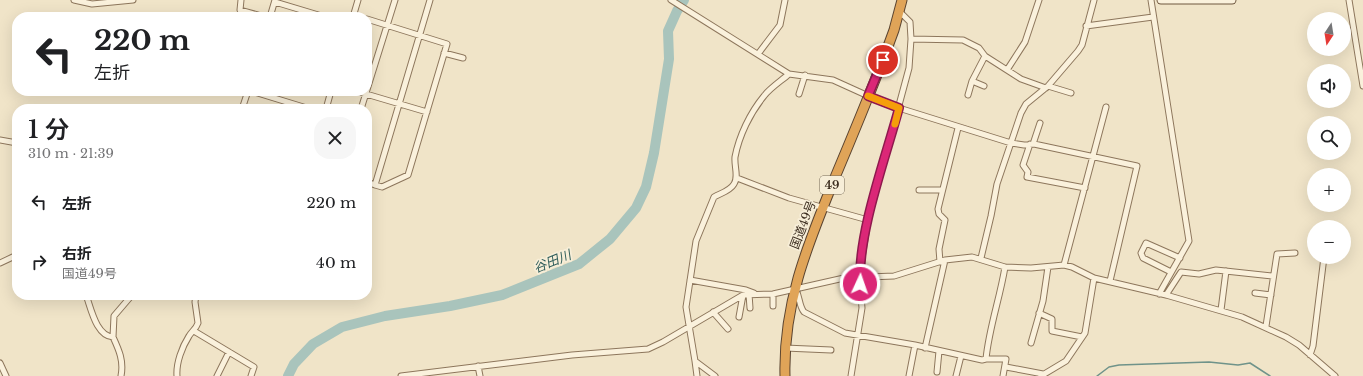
<!DOCTYPE html>
<html lang="ja">
<meta charset="utf-8">
<style>
:root{--surface:#fff;--page:#f6f6f6;--text:#202124;--muted:#757577}
body{margin:0;font-family:"Libre Baskerville","Noto Sans JP",serif;background:var(--page);color:var(--text);height:100vh;display:flex;flex-direction:column;font-size:15px;white-space:nowrap}
*{box-sizing:border-box;margin:0}
p{font-size:13px;color:var(--muted)}
.icon{flex:none;width:22px;height:22px;fill:none;stroke:currentColor;stroke-width:2;stroke-linecap:round;stroke-linejoin:round}
.map{position:relative;flex:1;overflow:hidden}
.sheet{position:absolute;left:12px;top:104px;width:360px;height:196px;display:flex;flex-direction:column;background:var(--surface);border-radius:16px;box-shadow:0 4px 16px #0002}
.sheet>*{flex:none}
.hud{position:absolute;left:12px;top:12px;width:360px;height:84px;border-radius:16px;box-shadow:0 4px 16px #0002;background:#fff;color:var(--text);overflow:hidden}
.needle{width:26px;rotate:192deg}
.fabs{position:absolute;left:1307px;top:12px;display:grid;gap:8px}
.fabs a{display:grid;place-items:center;width:44px;height:44px;border-radius:50%;background:var(--surface);box-shadow:0 4px 16px #0002;font-size:20px}
.pin{position:absolute;display:grid;place-items:center;width:34px;height:34px;color:#fff;margin:-17px;border:2px solid #fff;border-radius:50%;box-shadow:0 1px 4px #0007}
.me{position:absolute;width:44px;margin:-22px;rotate:3deg;stroke-linejoin:round;filter:drop-shadow(0 0 3px #0008)}
.turn{display:flex;align-items:center;gap:14px;height:84px;padding:0 16px;font-size:18px}
.turn .icon{width:52px;height:52px;stroke-width:2.5}
.turn b{display:block;font-size:28px;line-height:34px}
.round{display:grid;place-items:center;flex:none;width:42px;height:42px;border-radius:16px;background:var(--page)}
.overview{display:flex;align-items:center;justify-content:space-between;height:68px;padding:0 16px}
h1{font-size:24px;font-weight:600;line-height:30px}
ul{padding:0;list-style:none}
li{display:flex;align-items:center;gap:12px;height:60px;padding:0 16px}
li div{flex:1}
li b{display:block;font-size:15px}
li em{font-style:normal}
.map>svg:first-child{display:block}
.lines{fill:none;stroke-linecap:round;stroke-linejoin:round}
.stream{stroke:#6f938a;stroke-width:1.5}
.river{stroke:#a9c4bc;stroke-width:10}
.street-casing{stroke:#8d765c;stroke-width:7}
.secondary-casing{stroke:#6f573f;stroke-width:9}
.highway-casing{stroke:#5b4430;stroke-width:11}
.street{stroke:#faf1dc;stroke-width:5}
.secondary{stroke:#faf1dc;stroke-width:7}
.highway{stroke:#e0a458;stroke-width:9}
.route-casing{stroke:#8e194d;stroke-width:10}
.route{stroke:#db2777;stroke-width:7}
.slow{stroke:#f59e0b;stroke-width:7}
.labels{text-anchor:middle;stroke-width:3.5;stroke-linejoin:round;paint-order:stroke}
.shield{fill:#f7eed8;stroke:#756857;stroke-width:1}
.shield-label{font-size:11px;font-weight:bold;fill:#3d2e20}
.street-label{font-size:12px;fill:#3d2e20;stroke:#f7eed8}
.water-label{font-size:13px;font-style:italic;fill:#2f5d5a;stroke:#f7eed8}
</style>
<div class="map">
<svg width="1363" height="376" viewBox="0 0 1363 376">
<rect width="100%" height="100%" fill="#f0e4c8"/>
<g class="lines">
<path class="stream" d="M1097,376L1109,367L1119,365L1209,362L1238,365L1250,363L1270,376"/>
<path class="river" d="M288,376L294,364L313,344L342,327L385,316L450,306L502,295L579,264L610,239L636,208L646,187L654,153L669,59L668,31L677,11L684,0"/>
<defs>
<path id="street" d="M74,0L92,4L133,0
M241,0L240,10L265,17
M671,0L789,74L833,80L886,104L1011,143L1024,145L1034,144L1137,166L1110,281
M1151,0L1189,241L1159,294
M1349,0L1363,86
M275,2L325,17
M270,17L275,0
M353,17L358,0
M367,19L447,44L408,175L382,187L375,185
M1086,26L1153,17
M911,39L963,40L979,48L985,56L1021,79L1046,88
M444,53L463,58
M758,54L780,25L785,0
M1007,70L1025,42L1039,0
M972,81L984,86
M1048,86L1071,93
M251,91L310,109
M356,91L427,112
M799,94L805,75
M968,95L972,81L985,56
M242,109L248,91
M326,109L331,91
M361,109L395,0
M0,140L17,143
M1030,144L1023,165L1028,172L1027,177L1085,188
M1033,144L1040,123
M737,178L789,198L868,220
M367,182L375,185L430,0
M919,190H941
M981,258L991,216L997,184L1021,113L1026,104L1048,86L1078,51L1082,45L1094,0
M940,262L939,249L945,220L939,214L938,209L958,128
M0,263L17,255
M1064,265L1106,107
M1171,272L1143,258L1141,253L1146,243L1180,258
M690,280L746,290L754,293
M796,290C800,298 799,306 804,312L845,333L915,345L982,360L986,359C989,328 1000,298 1005,267
M1255,293L1271,295
M749,294L750,308
M86,295C91,308 96,336 113,337C119,350 124,361 121,376
M1166,295L1181,272L1199,274L1216,270L1273,276
M773,306V294
M1221,310L1226,271
M713,312L728,329
M1039,313L1052,319V331L1082,337
M739,317L743,295
M1266,326L1277,254L1295,253
M194,331L254,367L251,376
M113,337L114,316L132,295
M1031,343L1043,301L1048,267
M785,348L831,350
M925,348L945,260
M1310,355L1313,346L1324,257
M986,359H1006L1003,376
M695,361L697,376
M0,363L6,376
M478,366L480,376
M1006,367L1043,374
M937,372L939,351
M177,376C176,363 182,347 189,336C192,331 196,329 198,323L195,302L196,295
M217,376L229,352
M401,376L572,355L648,349L663,342L743,295L773,294L844,278L894,276L945,260L972,257L1005,267L1031,268L1064,265L1072,267L1094,278L1166,295L1242,317L1286,337L1299,345L1335,376
M715,376L695,361L686,307L688,294L696,241L714,197C721,193 730,191 734,184C739,177 734,166 735,157C739,136 750,113 764,96C770,88 781,81 789,74
M851,376L862,308L860,284L861,265L868,220L909,68L911,39L910,22L899,11
M909,376L915,345
M956,376L961,356
M1041,376L1066,361L1085,333L1094,278"/>
<path id="secondary" d="M1161,0H1232"/>
<path id="highway" d="M785,376C783,301 809,242 836,175C852,137 868,98 883,60L894,30L902,0"/>
</defs>
<use href="#street" class="street-casing"/>
<use href="#secondary" class="secondary-casing"/>
<use href="#highway" class="highway-casing"/>
<use href="#street" class="street"/>
<use href="#secondary" class="secondary"/>
<use href="#highway" class="highway"/>
</g>
<g class="lines">
<defs>
<path id="route" d="M860,284C858,232 885,160 899,108L868,96L883,60"/>
</defs>
<use href="#route" class="route-casing"/>
<use href="#route" class="route"/>
<path class="slow" d="M868,96L899,108L895,124"/>
</g>
<g class="labels">
<rect class="shield" x="820" y="176" width="24" height="18" rx="3"/>
<g class="shield-label">
<text x="832" y="189">49</text>
</g>
<g class="street-label">
<text transform="translate(803 225) rotate(-69)" y="4">国道49号</text>
</g>
<g class="water-label">
<text transform="translate(552 261) rotate(-22)" y="5">谷田川</text>
</g>
</g>
</svg>
<div class="fabs">
<a><svg class="needle" viewBox="-14 -14 28 28"><path d="M0-13l5 13h-10z" fill="#e53935"/><path d="M0 13l5-13h-10z" fill="#757577"/></svg></a>
<a><svg class="icon" aria-label="sound" viewBox="0 0 24 24"><path d="M4 9h4l5-4v14l-5-4H4zM17 9q2 3 0 6"/></svg></a>
<a><svg class="icon" aria-label="search" viewBox="0 0 24 24"><circle cx="10" cy="10" r="6"/><path d="M15 15l6 6"/></svg></a>
<a>+</a>
<a>−</a>
</div>
<div class="pin" style="left:883px;top:60px;background:#d93025"><svg class="icon" aria-label="arrive" viewBox="0 0 24 24"><path d="M6 21V4h12l-3 4 3 4H6"/></svg></div>
<svg class="me" style="left:860px;top:284px" viewBox="-20 -20 40 40"><circle r="17" fill="#db2777" stroke="#fff" stroke-width="3"/><path d="M0-11L8 9 0 5-8 9z" fill="#fff"/></svg>
<div class="hud">
<div class="turn"><svg class="icon" aria-label="left" viewBox="0 0 24 24"><path d="M17 20v-9H6M10 6l-5 5 5 5"/></svg><div><b>220 m</b>左折</div></div>
</div>
<section class="sheet">
<div class="overview"><div><h1>1 分</h1><p>310 m · 21:39</p></div><a class="round"><svg class="icon" aria-label="close" viewBox="0 0 24 24"><path d="M6 6l12 12M18 6L6 18"/></svg></a></div>
<ul>
<li><svg class="icon" aria-label="left" viewBox="0 0 24 24"><path d="M17 20v-9H6M10 6l-5 5 5 5"/></svg><div><b>左折</b></div><em>220 m</em></li>
<li><svg class="icon" aria-label="right" viewBox="0 0 24 24"><path d="M7 20v-9h11M14 6l5 5-5 5"/></svg><div><b>右折</b><p>国道49号</p></div><em>40 m</em></li>
</ul>
</section>
</div>
